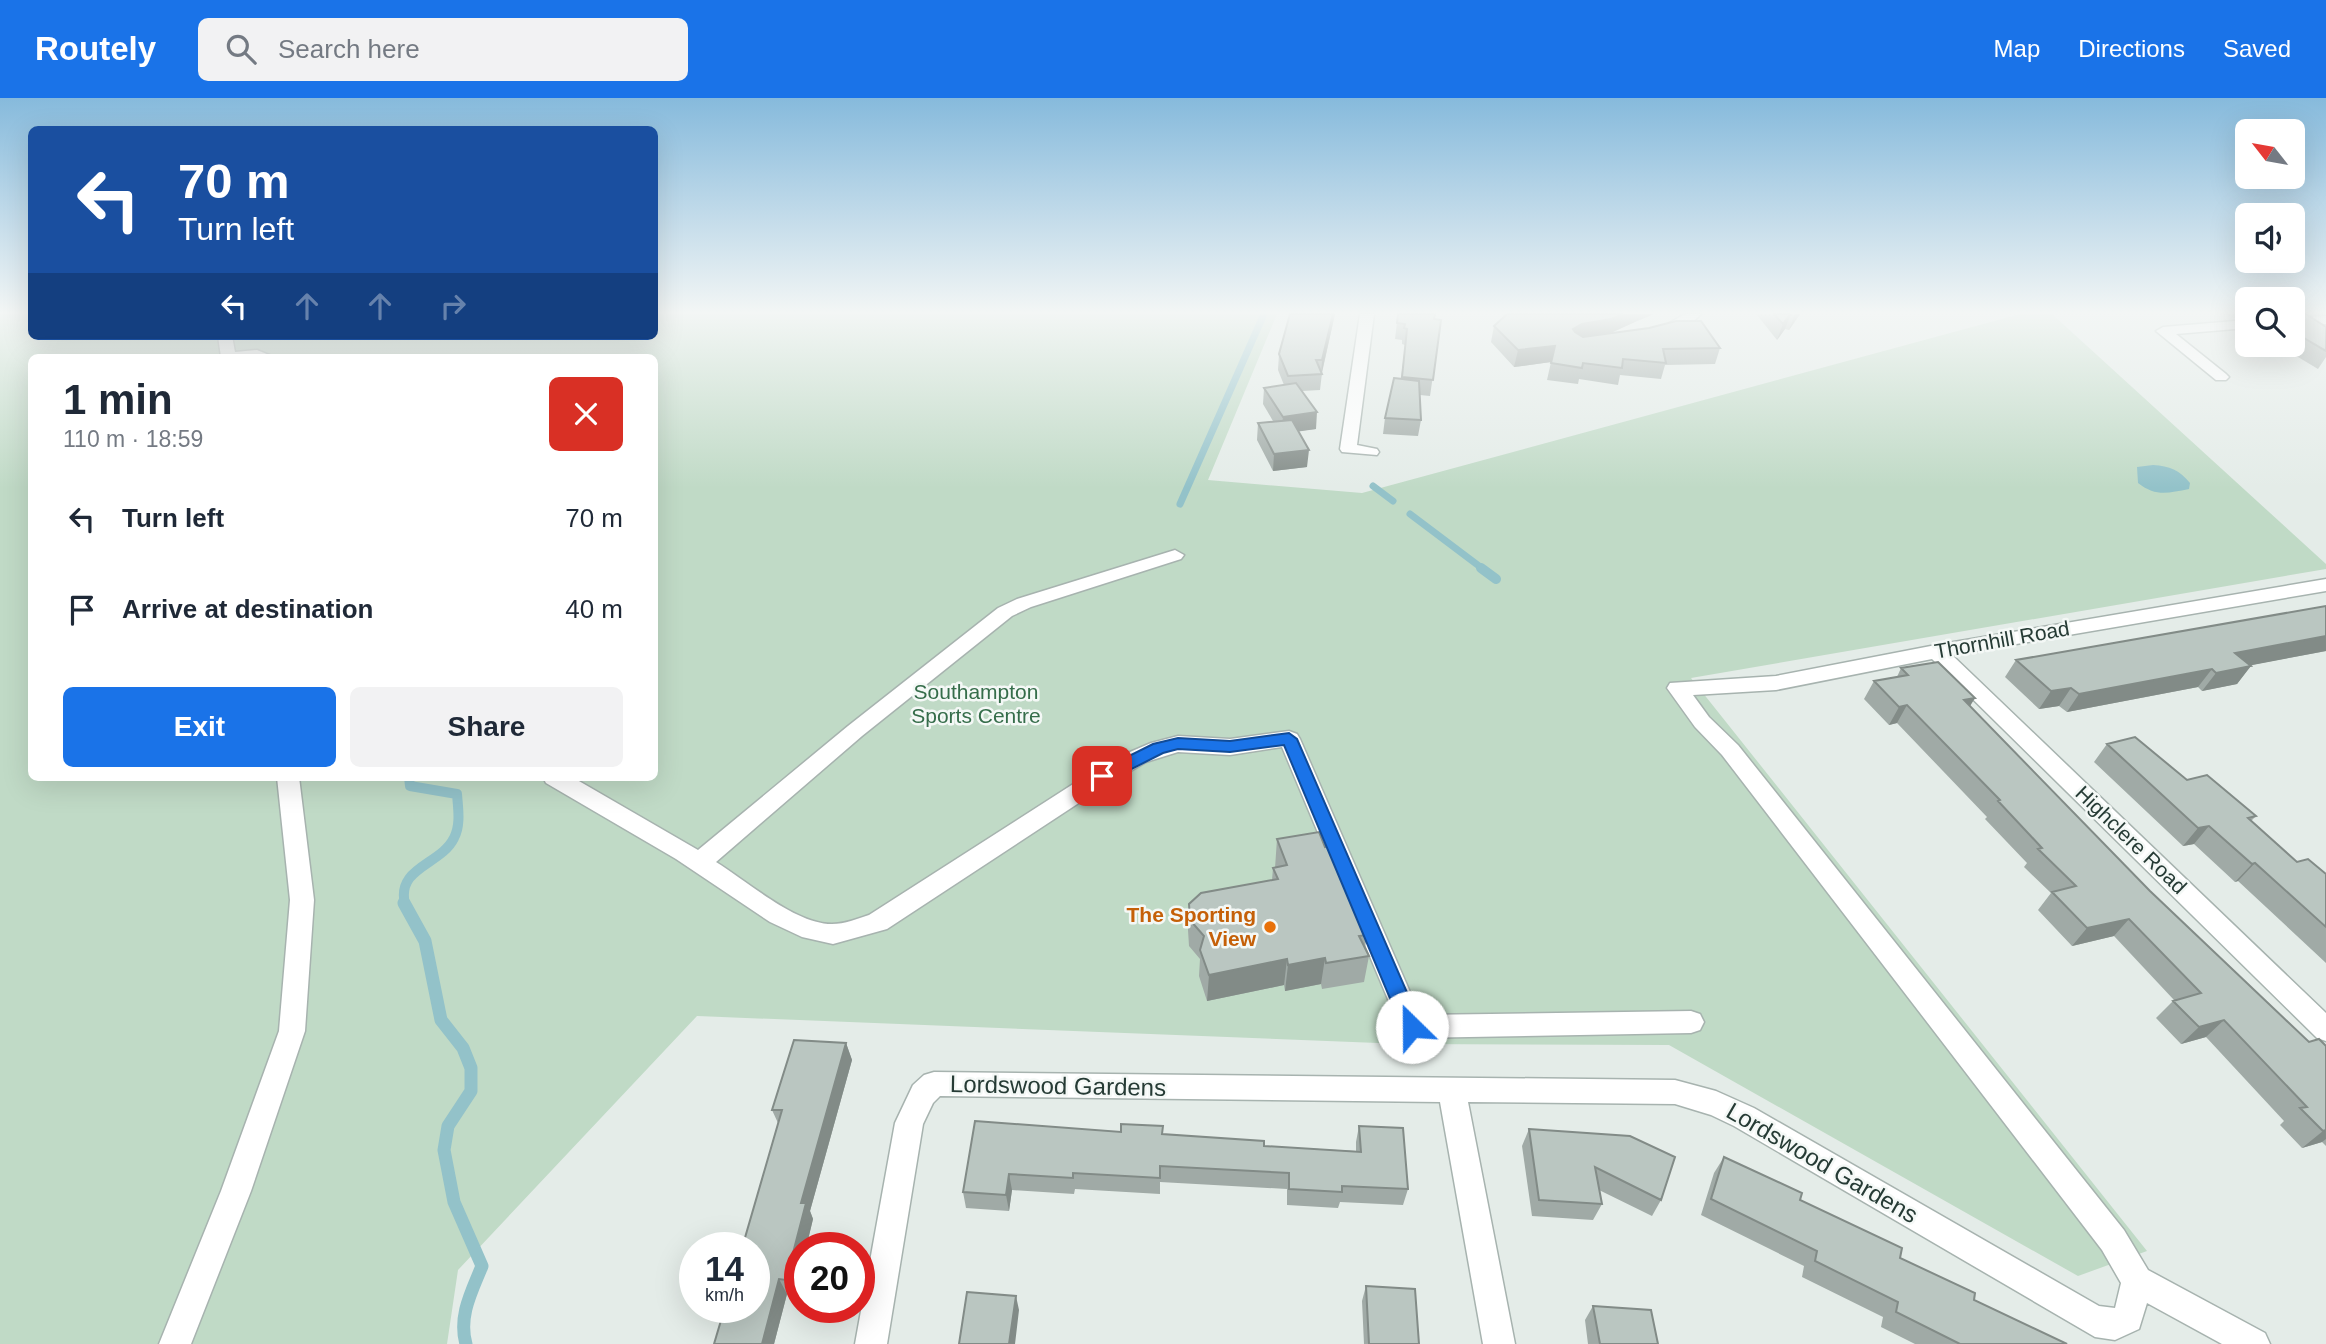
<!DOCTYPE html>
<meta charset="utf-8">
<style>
:root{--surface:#fff;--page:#f2f2f3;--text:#1f2937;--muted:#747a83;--accent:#1a73e8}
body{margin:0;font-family:Helvetica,sans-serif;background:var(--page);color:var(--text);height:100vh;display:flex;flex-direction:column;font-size:26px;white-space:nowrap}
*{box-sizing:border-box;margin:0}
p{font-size:23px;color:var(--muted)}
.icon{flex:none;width:38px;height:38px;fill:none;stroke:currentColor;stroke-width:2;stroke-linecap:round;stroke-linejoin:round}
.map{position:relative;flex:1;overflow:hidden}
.side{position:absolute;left:28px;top:256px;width:630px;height:427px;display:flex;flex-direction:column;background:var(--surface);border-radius:10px;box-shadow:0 7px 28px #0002}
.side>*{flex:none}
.banner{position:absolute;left:28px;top:28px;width:630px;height:214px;border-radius:10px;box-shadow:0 7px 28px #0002;background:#1a4fa0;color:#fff;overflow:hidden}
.needle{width:46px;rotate:301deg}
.fabs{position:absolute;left:2235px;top:21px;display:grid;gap:14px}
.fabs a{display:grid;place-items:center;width:70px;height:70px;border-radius:10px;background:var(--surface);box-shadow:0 7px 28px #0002;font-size:35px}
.speed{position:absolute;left:679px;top:1134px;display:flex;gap:14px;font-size:35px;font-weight:700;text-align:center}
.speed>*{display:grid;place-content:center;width:91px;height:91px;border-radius:50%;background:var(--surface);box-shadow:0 7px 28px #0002;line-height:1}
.speed small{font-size:18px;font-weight:400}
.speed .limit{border:10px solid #d22;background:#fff;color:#111}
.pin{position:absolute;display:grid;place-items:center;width:60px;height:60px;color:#fff;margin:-30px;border-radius:14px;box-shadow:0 4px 10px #0006}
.me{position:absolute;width:77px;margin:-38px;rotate:337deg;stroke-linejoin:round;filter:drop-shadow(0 0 5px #0008)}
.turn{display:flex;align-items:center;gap:24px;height:147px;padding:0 35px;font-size:32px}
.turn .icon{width:91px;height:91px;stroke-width:2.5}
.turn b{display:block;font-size:49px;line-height:60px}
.lanes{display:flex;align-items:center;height:66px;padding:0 35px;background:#0003;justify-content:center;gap:35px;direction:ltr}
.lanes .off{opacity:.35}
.round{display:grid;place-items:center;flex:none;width:74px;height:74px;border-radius:10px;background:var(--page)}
.headline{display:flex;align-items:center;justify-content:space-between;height:119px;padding:0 35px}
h1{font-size:42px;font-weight:700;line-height:52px}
.button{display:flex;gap:14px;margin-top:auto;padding:14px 35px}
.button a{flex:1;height:80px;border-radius:10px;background:var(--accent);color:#fff;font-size:28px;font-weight:700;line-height:80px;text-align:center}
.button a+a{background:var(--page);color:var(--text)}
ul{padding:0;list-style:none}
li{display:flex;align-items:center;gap:21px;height:91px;padding:0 35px}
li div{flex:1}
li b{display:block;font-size:26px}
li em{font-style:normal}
header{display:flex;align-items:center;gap:42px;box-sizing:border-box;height:98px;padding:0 35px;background:var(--accent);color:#fff}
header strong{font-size:33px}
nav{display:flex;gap:38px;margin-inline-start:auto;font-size:24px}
.search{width:490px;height:63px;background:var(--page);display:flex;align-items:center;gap:18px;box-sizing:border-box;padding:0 24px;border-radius:10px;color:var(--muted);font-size:26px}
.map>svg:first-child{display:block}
.green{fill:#c0dac6;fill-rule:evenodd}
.water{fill:#93c2c9}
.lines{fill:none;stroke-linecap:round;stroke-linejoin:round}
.stream-far2{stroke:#93c2c9;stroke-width:7}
.stream-far1{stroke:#93c2c9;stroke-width:10}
.stream{stroke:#93c2c9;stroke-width:13}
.minor-casing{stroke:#a7b3af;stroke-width:3}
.minor{fill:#fff;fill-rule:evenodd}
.wall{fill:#a0aaa6}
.shaded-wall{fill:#828b87}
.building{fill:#bac6c1;stroke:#828b87;stroke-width:2}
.route{fill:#1a73e8;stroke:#114b97;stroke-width:2}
.food-dot{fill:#e8710a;stroke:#f4f8f6;stroke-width:2.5}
.labels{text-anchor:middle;stroke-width:5;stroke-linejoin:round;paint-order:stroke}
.street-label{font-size:21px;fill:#263b35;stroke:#f4f8f6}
.park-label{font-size:21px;fill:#356d4a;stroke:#f4f8f6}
.food-label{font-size:21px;font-weight:bold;fill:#c56008;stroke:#f4f8f6;text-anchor:end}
.near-street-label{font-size:24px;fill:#263b35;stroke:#f4f8f6}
</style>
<header>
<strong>Routely</strong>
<div class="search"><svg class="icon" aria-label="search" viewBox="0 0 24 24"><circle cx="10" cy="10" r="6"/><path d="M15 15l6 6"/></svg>Search here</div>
<nav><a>Map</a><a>Directions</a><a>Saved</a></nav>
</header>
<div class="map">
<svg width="2326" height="1246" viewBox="0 0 2326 1246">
<rect width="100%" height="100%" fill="#e4ece8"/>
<path class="green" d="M0,216H31L32,238H654L655,216H1277L1208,382L1362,395L2020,216H2052L2326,466V471L1691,580L2147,1153L2078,1178L1669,947L1403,946L697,918L458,1172L447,1246H0ZM32,259H654V679H32Z"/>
<path class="water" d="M2153,367C2170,368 2179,372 2190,385L2189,391C2168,395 2156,399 2138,385L2137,369Z"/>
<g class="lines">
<path class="stream-far2" d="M1373,388L1393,403
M1180,406L1264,216
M1410,416L1483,471"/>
<path class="stream-far1" d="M1481,470L1496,481
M405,806C396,769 441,767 454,740C461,727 458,710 457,696L410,688L409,679"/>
<path class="stream" d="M404,805L425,843L441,922L463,950L471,970V993L448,1028L444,1052L454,1104L482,1168C472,1193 458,1218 466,1246"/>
<defs>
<path id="minor" d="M1360,216H1374L1357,347L1377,351L1379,354L1377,357L1342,354L1340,351Z
M1685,216H1701C1690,228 1674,235 1659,239L1652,235Z
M2326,218V226L2292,228V220Z
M2247,222V230L2176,236L2226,276L2229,279L2226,282H2216L2156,233L2163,229Z
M218,238H232L235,254L257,252L274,259H221Z
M1175,452L1184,457L1181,461L1031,509L1012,518L862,638L716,764C747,783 795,826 832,826C845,826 857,821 869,817L1081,681L1130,654L1151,645L1178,638L1230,641L1289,633L1297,636L1300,641L1420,917L1691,913L1700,916L1704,924L1700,932L1691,935L1412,940L1403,937L1282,649L1230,657L1178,654L1146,664L1097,693L887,831L833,846L802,839L770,824L676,761L546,685L543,679H572L698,752L848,628L998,510L1017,501Z
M2326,481V493L1952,557L2326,915V943L2317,940L1932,561L1776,592L1693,597L1709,619L1738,647L2124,1132L2148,1172L2265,1235L2270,1246H2222L2147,1205L2139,1231L2115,1242L2095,1239L1734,1028L1711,1017L1675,1006L1468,1004L1515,1246H1483L1440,1004L940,998L933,1005L923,1026L887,1246H855L895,1025L913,987L924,977L934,974L1675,982L1716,993L1754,1010L2099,1208L2115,1210L2121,1185L2102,1152L1722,657L1695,629L1667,590L1670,585L1776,578L1936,547Z
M277,679H299L314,802L305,933L251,1093L191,1246H159L221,1093L279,933L290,802Z"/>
</defs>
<use href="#minor" class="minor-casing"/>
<use href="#minor" class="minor"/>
</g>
<path class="wall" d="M1335,216L1322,275L1320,292L1302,293L1316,331L1298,333L1307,369L1273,373L1257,342L1258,325L1273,323L1263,306L1264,290L1284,287L1278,272L1279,256Z
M1398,216L1441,222L1430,298L1420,297L1421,322L1418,338L1383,336L1385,320L1401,281L1405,247L1402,246V242L1395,241Z
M1507,216H1654L1637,223L1638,219L1637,223L1611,235L1720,250L1715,266L1665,267L1661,281L1620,277L1618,287L1579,281L1578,286L1547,282L1551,264L1514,269L1491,244L1494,228Z
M1758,216H1800L1789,232L1785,231L1777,242L1757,217Z
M2226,216H2247V220H2234Z
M2292,216L2326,229V259L2318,271L2278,247H2292Z
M2326,553L2251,567L2237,586L2202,593L2198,589L2067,614L2059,608L2039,611L2005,579L2016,562Z
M1901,570L1970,608L2150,793L2309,944L2326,948V1048L2322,1044L2302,1050L2280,1027L2284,1023L2206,939L2181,946L2156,920L2174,902L2114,838L2072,848L2038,812L2051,795L2024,769L2027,765L1985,721L1987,719L1897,625L1889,627L1864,601L1874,583L1897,579Z
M2107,646L2187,682L2256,718L2251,723L2297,764L2326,776V865L2238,783L2235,784L2194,746L2183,748L2094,664Z
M1277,741L1325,749L1367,837L1365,850L1369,858L1364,884L1322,891L1321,886L1285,893L1284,887L1207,903L1199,878L1200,861L1189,848L1188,832L1189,806L1272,782L1273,770H1275Z
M846,945L852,962L810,1113L813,1121L806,1150H800V1172L793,1197L787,1196L774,1246H714L778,1025L772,1012Z
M975,1023L1121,1034L1163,1036L1264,1048L1356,1053V1044L1359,1028L1408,1091L1403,1107L1340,1104L1338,1110L1287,1107V1091L1160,1084V1096L1075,1091L1074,1096L1012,1092L1009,1113L966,1110L963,1094Z
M1529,1031L1661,1102L1652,1118L1599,1092L1602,1106L1593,1122L1532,1118L1522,1048Z
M1724,1059L1974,1202L2067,1246H1915L1881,1229L1883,1219L1802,1179L1804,1168L1701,1117L1714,1075Z
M1366,1188L1419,1246H1364L1362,1203Z
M1593,1208L1658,1246H1588L1585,1222Z"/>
<path class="shaded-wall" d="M1333,216H1335L1321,278L1322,262Z
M1623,216H1639L1637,223L1606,237L1578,242L1573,231L1582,226Z
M1639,216H1654L1637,223Z
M1791,216L1785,231L1777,242L1783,226Z
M1795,216H1800L1789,232Z
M1555,248L1551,264L1514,269L1518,252Z
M1317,314L1316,331L1281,336L1283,319Z
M1309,352L1307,369L1273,373L1274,356Z
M2326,538V553L2221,573L2235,555Z
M2251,568L2237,586L2202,593L2216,575Z
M2212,571L2198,589L2067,614L2079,596Z
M2071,590L2059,608L2039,611L2051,593Z
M1975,600L1964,618V602Z
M1907,607L1897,625L1889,627L1899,609Z
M2209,728L2194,746L2183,748L2198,730Z
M2255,765L2238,783L2235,784L2252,766Z
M2129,821L2114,838L2072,848L2087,830Z
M1325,860L1321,886L1285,893L1288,867Z
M1287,861L1284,887L1207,903L1209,877Z
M2224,922L2206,939L2181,946L2199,929Z
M846,945L852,962L810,1113L813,1121L806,1150H800V1172L793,1197L786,1182L801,1105Z
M2326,1032V1041L2322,1044L2302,1050L2323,1033Z
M1009,1076L1012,1092L1009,1113L1006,1097Z
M779,1181L787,1196L774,1246H762Z
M1016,1198L1019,1212L1015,1246H1009Z"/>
<path class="building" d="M1290,216H1333L1322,262H1316L1322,276L1288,278L1279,256Z
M1398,216H1435L1434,221L1441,222L1433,282L1402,279L1407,231L1404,230L1405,226L1397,225Z
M1507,216H1623L1611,221L1582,226L1573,231L1575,234L1583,239L1649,230L1676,223H1701L1720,250L1663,251L1666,265L1623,261L1622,270L1583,265L1582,270L1551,265L1555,248L1518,252L1494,228Z
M1774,216H1790L1783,226Z
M2292,216H2306L2326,229V253L2292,233Z
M1394,280L1419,283L1421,322L1385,320Z
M1296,285L1317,314L1283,319L1264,290Z
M1292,322L1309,352L1274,356L1258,325Z
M2326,508V538L2235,555L2251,568L2216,575L2212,571L2079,596L2071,590L2051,593L2016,562Z
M1938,564L1975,600L1964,602L2150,793L2309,944L2319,941L2326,948V1032L2323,1033L2300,1010L2307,1009L2224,922L2199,929L2173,903L2201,895L2129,821L2087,830L2052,794L2076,788L2038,751L2042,750L1998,703L2000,702L1907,607L1899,609L1874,583L1908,577L1901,570Z
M2135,639L2187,682L2207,677L2256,718L2248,720L2297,764L2308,761L2326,776V829L2255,765L2252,766L2209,728L2198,730L2107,646Z
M1319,734L1325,749L1329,748L1367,837L1359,838L1369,858L1326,865L1325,860L1288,867L1287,861L1209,877L1200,852L1204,838L1190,822L1189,806L1201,795L1278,781L1273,770L1287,767L1277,741Z
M794,942L846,945L801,1105H806L786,1182L779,1181L762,1246H714L725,1209H754V1150H742L782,1012H772Z
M975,1023L1121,1034V1026L1163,1028L1162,1036L1264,1043V1048L1361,1054L1359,1028L1403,1030L1408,1091L1342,1088V1094L1289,1091V1075L1160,1068V1080L1073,1075V1080L1009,1076L1006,1097L963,1094Z
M1529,1031L1630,1038L1675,1059L1661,1102L1595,1069L1602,1106L1539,1102Z
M1724,1059L1802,1095L1800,1102L1902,1150L1900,1160L1975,1195L1974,1202L2067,1246H1960L1896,1214L1898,1204L1815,1163L1817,1153L1711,1101Z
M1366,1188L1415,1191L1419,1246H1369Z
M967,1194L1016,1198L1009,1246H959Z
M1593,1208L1651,1212L1658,1246H1600Z"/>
<linearGradient id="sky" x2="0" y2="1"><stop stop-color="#86badc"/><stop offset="0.55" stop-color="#f3f6f5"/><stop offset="1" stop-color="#f3f6f5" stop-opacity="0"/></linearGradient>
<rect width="2326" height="390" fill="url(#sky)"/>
<path class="route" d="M1289,635L1297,641L1422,929L1419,935L1412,938L1405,935L1402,929L1284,647L1230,654L1178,651L1163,655L1108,683L1102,685L1094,678L1097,674L1153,646L1178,640L1230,643Z"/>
<circle class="food-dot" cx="1270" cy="829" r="7"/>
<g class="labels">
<g class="street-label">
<text transform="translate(2002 542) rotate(-10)" y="7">Thornhill Road</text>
<text transform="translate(2131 742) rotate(44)" y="7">Highclere Road</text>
</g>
<g class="park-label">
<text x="976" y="601">Southampton<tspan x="976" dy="24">Sports Centre</tspan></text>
</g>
<g class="food-label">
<text x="1256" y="824">The Sporting<tspan x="1256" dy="24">View</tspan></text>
</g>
<g class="near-street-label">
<text transform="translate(1058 988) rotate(1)" y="8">Lordswood Gardens</text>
<text transform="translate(1822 1065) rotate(30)" y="8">Lordswood Gardens</text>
</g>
</g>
</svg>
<div class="fabs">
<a><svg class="needle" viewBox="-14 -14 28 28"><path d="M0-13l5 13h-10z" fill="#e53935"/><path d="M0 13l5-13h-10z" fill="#747a83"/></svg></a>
<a><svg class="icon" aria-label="sound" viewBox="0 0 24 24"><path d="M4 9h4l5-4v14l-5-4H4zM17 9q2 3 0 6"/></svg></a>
<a><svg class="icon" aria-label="search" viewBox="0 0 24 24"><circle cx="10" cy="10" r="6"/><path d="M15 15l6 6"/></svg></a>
</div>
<div class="speed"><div>14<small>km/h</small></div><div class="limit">20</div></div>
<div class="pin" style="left:1102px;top:678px;background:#d93025"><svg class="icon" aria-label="arrive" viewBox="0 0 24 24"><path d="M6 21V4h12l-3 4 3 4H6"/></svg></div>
<svg class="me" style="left:1412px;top:929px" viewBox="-20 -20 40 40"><circle r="19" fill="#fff"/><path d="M0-13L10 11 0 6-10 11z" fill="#1a73e8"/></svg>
<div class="banner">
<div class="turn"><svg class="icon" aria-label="left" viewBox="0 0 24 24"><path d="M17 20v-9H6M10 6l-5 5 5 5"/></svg><div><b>70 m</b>Turn left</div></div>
<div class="lanes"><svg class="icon" aria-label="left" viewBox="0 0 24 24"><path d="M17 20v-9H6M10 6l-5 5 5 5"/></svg><svg class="icon off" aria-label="ahead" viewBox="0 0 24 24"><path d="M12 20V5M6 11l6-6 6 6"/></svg><svg class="icon off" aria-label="ahead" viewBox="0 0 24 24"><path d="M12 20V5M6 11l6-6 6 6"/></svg><svg class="icon off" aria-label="right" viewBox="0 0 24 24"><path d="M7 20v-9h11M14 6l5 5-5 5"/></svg></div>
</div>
<section class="side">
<div class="headline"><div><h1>1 min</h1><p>110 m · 18:59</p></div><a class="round" style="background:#d93025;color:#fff"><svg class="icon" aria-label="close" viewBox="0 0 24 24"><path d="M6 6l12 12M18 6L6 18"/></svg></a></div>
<ul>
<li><svg class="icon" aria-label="left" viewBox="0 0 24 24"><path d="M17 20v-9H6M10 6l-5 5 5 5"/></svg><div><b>Turn left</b></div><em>70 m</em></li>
<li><svg class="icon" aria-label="arrive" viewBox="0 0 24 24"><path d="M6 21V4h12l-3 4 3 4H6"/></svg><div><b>Arrive at destination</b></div><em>40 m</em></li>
</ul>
<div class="button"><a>Exit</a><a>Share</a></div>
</section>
</div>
